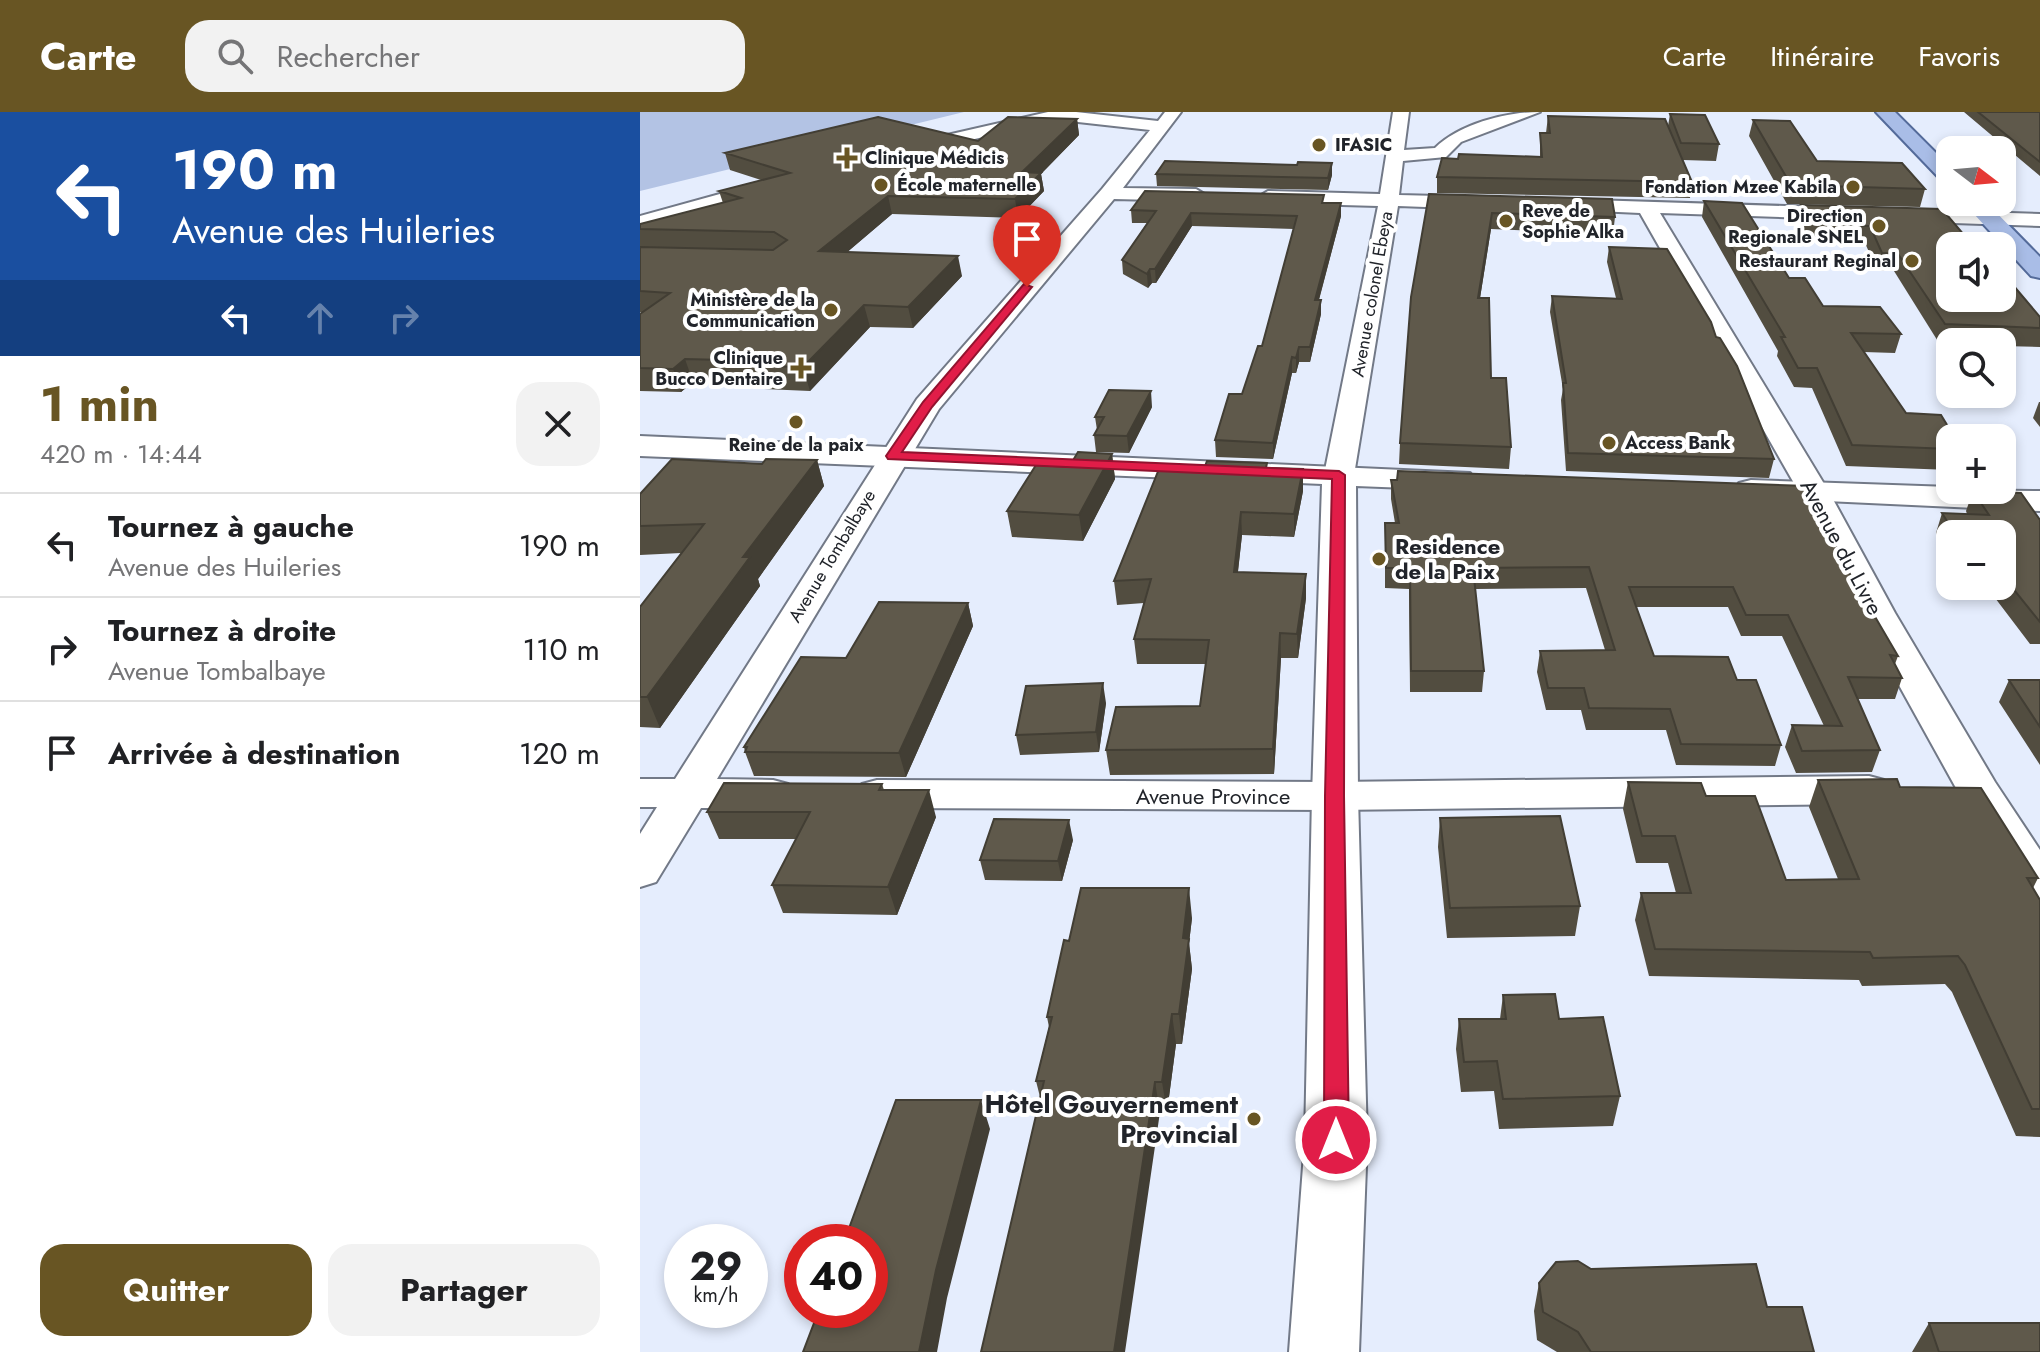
<!DOCTYPE html>
<html lang="fr">
<meta charset="utf-8">
<style>
:root{--surface:#fff;--page:#f2f2f2;--text:#202124;--muted:#757577;--line:#e0e0e0;--accent:#685523}
body{margin:0;font-family:Jost,sans-serif;background:var(--page);color:var(--text);height:100vh;display:flex;flex-direction:column;font-size:30px;white-space:nowrap}
*{box-sizing:border-box;margin:0}
p{font-size:26px;color:var(--muted)}
.icon{flex:none;width:44px;height:44px;fill:none;stroke:currentColor;stroke-width:2;stroke-linecap:round;stroke-linejoin:round}
.map{position:relative;flex:1;overflow:hidden}
.drawer{display:flex;flex-direction:column;background:var(--surface);width:640px}
.drawer>*{flex:none}
.top-card{background:#1a4fa0;color:#fff;overflow:hidden}
.needle{width:52px;rotate:106deg}
.controls{position:absolute;left:1296px;top:24px;display:grid;gap:16px}
.controls a{display:grid;place-items:center;width:80px;height:80px;border-radius:16px;background:var(--surface);box-shadow:0 4px 12px #0003;font-size:40px}
.speed{position:absolute;left:24px;top:1112px;display:flex;gap:16px;font-size:40px;font-weight:700;text-align:center}
.speed>*{display:grid;place-content:center;width:104px;height:104px;border-radius:50%;background:var(--surface);box-shadow:0 4px 12px #0003;line-height:1}
.speed small{font-size:20px;font-weight:400}
.speed .limit{border:12px solid #d22;background:#fff;color:#111}
.pin{position:absolute;display:grid;place-items:center;width:68px;height:68px;color:#fff;margin:-82px -34px;border-radius:50% 50% 50% 0;rotate:-45deg;box-shadow:0 0 8px #0007}
.pin .icon{rotate:45deg}
.me{position:absolute;width:88px;margin:-44px;rotate:0deg;stroke-linejoin:round;filter:drop-shadow(0 0 6px #0008)}
.turn{display:flex;align-items:center;gap:28px;height:168px;padding:0 40px;font-size:36px}
.turn .icon{width:104px;height:104px;stroke-width:2.5}
.turn b{display:block;font-size:56px;line-height:68px}
.lanes{display:flex;align-items:center;height:76px;padding:0 40px;background:#0003;justify-content:center;gap:40px;direction:ltr}
.lanes .off{opacity:.35}
.round{display:grid;place-items:center;flex:none;width:84px;height:84px;border-radius:24px;background:var(--page)}
.headline{display:flex;align-items:center;justify-content:space-between;height:136px;padding:0 40px}
h1{font-size:48px;font-weight:700;line-height:60px;color:var(--accent)}
.cta{display:flex;gap:16px;margin-top:auto;padding:16px 40px}
.cta a{flex:1;height:92px;border-radius:24px;background:var(--accent);color:#fff;font-size:32px;font-weight:700;line-height:92px;text-align:center}
.cta a+a{background:var(--page);color:var(--text)}
ul{padding:0;list-style:none}
li{display:flex;align-items:center;gap:24px;height:104px;padding:0 40px;border-top:2px solid var(--line)}
li div{flex:1}
li b{display:block;font-size:30px}
li em{font-style:normal}
header{display:flex;align-items:center;gap:48px;box-sizing:border-box;height:112px;padding:0 40px;background:var(--accent);color:#fff}
header strong{font-size:38px}
nav{display:flex;gap:44px;margin-inline-start:auto;font-size:28px}
.search{width:560px;height:72px;background:var(--page);display:flex;align-items:center;gap:20px;box-sizing:border-box;padding:0 28px;border-radius:24px;color:var(--muted);font-size:30px}
main{display:flex;flex:1;min-height:0}
.map>svg:first-child{display:block}
.green{fill:#b3c3e4}
.lines{fill:none;stroke-linecap:round;stroke-linejoin:round}
.street-casing{stroke:#727987;stroke-width:4}
.secondary-casing{stroke:#727987;stroke-width:4}
.primary-casing{stroke:#546b9a;stroke-width:4}
.street{fill:#fff;fill-rule:evenodd}
.secondary{fill:#fff;fill-rule:evenodd}
.primary{fill:#a9bde7;fill-rule:evenodd}
.wall{fill:#524d40}
.shaded-wall{fill:#423e34}
.building{fill:#5f594b;stroke:#423e34;stroke-width:2}
.route{fill:#e11d48;stroke:#92132f;stroke-width:2}
.poi-dot{fill:#685523;stroke:#fff;stroke-width:3}
.labels{text-anchor:middle;stroke-width:8;stroke-linejoin:round;paint-order:stroke}
.far-poi-label{font-size:18px;font-weight:bold;fill:#21242a;stroke:#fff;text-anchor:start}
.far-street-label{font-size:18px;fill:#21242a;stroke:#fff}
.poi-label{font-size:22px;font-weight:bold;fill:#21242a;stroke:#fff;text-anchor:start}
.street-label{font-size:22px;fill:#21242a;stroke:#fff}
.near-poi-label{font-size:26px;font-weight:bold;fill:#21242a;stroke:#fff;text-anchor:end}
</style>
<header>
<strong>Carte</strong>
<div class="search"><svg class="icon" aria-label="search" viewBox="0 0 24 24"><circle cx="10" cy="10" r="6"/><path d="M15 15l6 6"/></svg>Rechercher</div>
<nav><a>Carte</a><a>Itinéraire</a><a>Favoris</a></nav>
</header>
<main>
<section class="drawer">
<div class="top-card">
<div class="turn"><svg class="icon" aria-label="left" viewBox="0 0 24 24"><path d="M17 20v-9H6M10 6l-5 5 5 5"/></svg><div><b>190 m</b>Avenue des Huileries</div></div>
<div class="lanes"><svg class="icon" aria-label="left" viewBox="0 0 24 24"><path d="M17 20v-9H6M10 6l-5 5 5 5"/></svg><svg class="icon off" aria-label="ahead" viewBox="0 0 24 24"><path d="M12 20V5M6 11l6-6 6 6"/></svg><svg class="icon off" aria-label="right" viewBox="0 0 24 24"><path d="M7 20v-9h11M14 6l5 5-5 5"/></svg></div>
</div>
<div class="headline"><div><h1>1 min</h1><p>420 m · 14:44</p></div><a class="round"><svg class="icon" aria-label="close" viewBox="0 0 24 24"><path d="M6 6l12 12M18 6L6 18"/></svg></a></div>
<ul>
<li><svg class="icon" aria-label="left" viewBox="0 0 24 24"><path d="M17 20v-9H6M10 6l-5 5 5 5"/></svg><div><b>Tournez à gauche</b><p>Avenue des Huileries</p></div><em>190 m</em></li>
<li><svg class="icon" aria-label="right" viewBox="0 0 24 24"><path d="M7 20v-9h11M14 6l5 5-5 5"/></svg><div><b>Tournez à droite</b><p>Avenue Tombalbaye</p></div><em>110 m</em></li>
<li><svg class="icon" aria-label="arrive" viewBox="0 0 24 24"><path d="M6 21V4h12l-3 4 3 4H6"/></svg><div><b>Arrivée à destination</b></div><em>120 m</em></li>
</ul>
<div class="cta"><a>Quitter</a><a>Partager</a></div>
</section>
<div class="map">
<svg width="1400" height="1240" viewBox="0 0 1400 1240">
<rect width="100%" height="100%" fill="#e5edfd"/>
<path class="green" d="M0,0H324L0,79Z"/>
<g class="lines">
<defs>
<path id="street" d="M408,0H436L518,9L525,0H541L483,76L556,77L566,83L556,89L474,87L299,297L77,667L133,668L148,672L154,682L148,692L133,696H61L16,770L0,775V722L17,695H0V667H35L277,287L462,77L510,18L429,9L408,10L300,35L292,30L294,26Z
M753,0H769L764,38L795,36C820,12 865,0 900,0L821,30L806,45L763,49L759,83L840,85L850,91L840,97L758,94L714,363L710,369L699,372L688,369L684,363L738,94L628,91L618,85L628,79L740,82Z
M98,77L105,79L108,83L105,87L0,116V104Z
M920,87L1400,102V114L1020,101L1189,380L1255,501L1355,670L1400,738V791L1384,786L1316,676L1219,501L1159,380L1000,101L913,97L910,93L913,89Z
M1229,664L1244,668L1250,678L1244,688L1229,692L695,698L237,696L222,692L216,682L222,672L237,668L695,670Z"/>
<path id="secondary" d="M0,324L830,361L835,368L830,375L818,378L716,374L718,684L727,1028L719,1240H649L665,1028L672,684L682,372L0,344Z
M1111,368L1310,375V378L1400,379V399L1099,385L1094,378L1099,371Z"/>
<path id="primary" d="M1236,0H1255L1310,55V72L1303,70Z
M1323,90H1346L1400,145V166L1391,164Z"/>
</defs>
<use href="#street" class="street-casing"/>
<use href="#secondary" class="secondary-casing"/>
<use href="#primary" class="primary-casing"/>
<use href="#street" class="street"/>
<use href="#secondary" class="secondary"/>
<use href="#primary" class="primary"/>
</g>
<path class="wall" d="M1324,0H1400V64Z
M1030,2L1079,32L1076,49L1043,48L1052,70L1050,86L797,81V65L818,47L900,45V21H906L908,4L1028,14Z
M437,7L439,23L401,62L404,79L378,106L252,102L207,140L322,164L273,216L230,215L170,279L124,277L123,272L53,270L41,280L0,279V202L2,200H0V112L83,91L79,79L121,68L90,58L85,41L338,29Z
M1113,8L1177,49L1285,77L1280,95L1147,92L1109,24Z
M657,53L692,63L688,78L517,74L516,62Z
M789,82L975,105L973,122L851,117L840,186L851,266L871,335L869,357L759,352L760,331Z
M1064,89L1149,166L1183,194L1261,222L1255,241L1224,240L1266,301L1310,326V358L1206,354L1172,276L1154,275L1137,244L1138,239L1062,105Z
M684,91L701,104L679,188H681V202L670,250H659L656,261H652L633,347L576,345L575,328L602,282L622,234L654,117L552,114L516,171H512L508,176L483,162L482,148L507,111H492L491,98Z
M1161,93L1324,123L1400,205V235L1362,234V230L1299,231L1254,159L1237,158L1225,131L1189,130L1186,125H1166L1157,109Z
M969,135L1076,225L1134,347L1129,366L926,359L921,288L923,277L910,200L912,184L976,186L967,150Z
M1399,290H1400V315L1393,306Z
M512,295L489,341L456,340L454,323L457,318L455,305Z
M472,342L475,367L443,429L372,425L367,399Z
M177,348L184,374L118,467L120,474L20,616L0,615V495L41,441L0,443V382L122,352Z
M627,351V356L663,357V379L654,425L602,423L598,460L666,486L658,546H641L634,662L470,663L466,638L560,594L566,552H497L494,527L504,491L477,493L474,469L565,354Z
M751,368L1210,462L1258,544L1255,552L1262,566L1255,587H1217L1240,638L1232,660L1156,661L1145,635L1152,613L1184,614L1142,524H1101L1088,495H996L1014,544L1097,568L1141,633L1135,654L1036,653L1026,618H946L941,598H906L897,560L900,539L965,538L946,476L835,477L844,559L842,580H770L769,477L745,476V411H755L751,387Z
M1333,379L1400,408V532H1390L1346,474H1362V422H1310V447L1296,421L1302,401L1327,402L1326,399Z
M328,491L333,514L266,665L114,664L105,640L104,635L206,546Z
M1369,568H1400V653L1359,590Z
M466,591L459,640L380,643L376,623Z
M1178,668L1260,675L1398,766L1393,776L1400,788V1025L1376,1024L1312,880L1305,872L1222,874L1219,868L1009,864L995,808L1001,781H1036L1028,751H996L983,697L988,670L1066,684L1146,768L1198,767L1169,695Z
M242,672L244,678L296,705L257,803L143,801L132,773L156,727H79L67,700Z
M800,706L940,794L935,824L807,826L798,735Z
M433,728L422,769L345,768L340,748Z
M552,806L549,831L552,857L542,932H536L527,1000L400,985L396,969L409,915L407,905L429,829Z
M863,883L919,907L980,984L973,1014L859,1017L854,979L821,980L816,937L819,907H860Z
M951,1157L1127,1195L1174,1240H917L897,1228L894,1199L899,1171Z
M1289,1211L1400,1240H1272Z"/>
<path class="shaded-wall" d="M437,7L439,23L401,62L404,79L378,106L375,87L382,60Z
M692,51V63L688,78V66Z
M248,84L252,102L184,160L179,139Z
M701,91V104L675,202V188Z
M551,101L552,114L516,171L515,157Z
M852,101L851,117L837,205L838,186Z
M318,144L322,164L273,216L268,195Z
M510,157L512,171L508,176L507,162Z
M681,188V202L670,250V235Z
M224,193L230,215L170,279L163,255Z
M659,235V250L656,261V246Z
M652,245V261L633,347V331Z
M45,247L53,270L41,280L33,257Z
M511,279L512,295L489,341L487,324Z
M472,342L475,367L443,429L439,403Z
M177,348L184,374L118,467L120,474L20,616L7,585L103,445Z
M663,357V379L654,425V402Z
M601,400L602,423L595,484L594,460Z
M666,462V486L658,546L657,522Z
M328,491L333,514L266,665L259,641Z
M640,521L641,546L634,662L633,637Z
M463,571L466,591L459,640L456,620Z
M289,678L296,705L257,803L248,775Z
M429,708L433,728L422,769L418,749Z
M549,776L552,806L549,831L552,857L542,932L539,902L543,826Z
M532,902L536,932L527,1000L522,970Z
M515,970L520,1000L485,1240H474Z
M341,988L350,1017L307,1186L297,1240H279L296,1158Z"/>
<path class="building" d="M1338,0H1400V50Z
M1030,2L1065,3L1079,32L1041,31Z
M908,4L1025,7L1052,70L797,65L802,46L818,47L819,42L902,45L900,21H910Z
M238,5L338,29L368,5L437,7L382,60L401,61L375,87L248,84L179,139L318,144L268,195L224,193L163,255L117,254L122,249L45,247L33,257L0,256V202L30,181L0,179V135L133,138L147,128L134,120L0,117V112L101,86L79,79L150,61L85,41Z
M1113,8L1150,9L1177,49L1262,51L1285,77L1151,73Z
M525,49L657,53L658,50L692,51L688,66L516,62Z
M505,79L684,83L682,91H701L675,188H681L670,235H659L656,246L652,245L633,331L575,328L589,282H602L618,234H622L657,104L551,101L515,157H510L507,162L482,148L516,99L491,98Z
M789,82L972,87L975,105L852,101L838,186H849L851,266H866L871,335L760,331L771,185Z
M1064,89L1102,91L1149,166H1165L1183,194L1240,195L1261,222L1211,221L1266,301L1301,303L1315,326H1310V337L1212,333L1177,256H1158L1141,225H1145Z
M1161,93L1302,97L1324,123H1331L1340,134H1310V186H1362V160L1400,205V216L1305,212L1258,142L1242,141L1230,114L1193,113L1190,109L1170,108Z
M969,135L1027,137L1071,210L1076,225L1080,226L1097,254L1134,347L928,341L923,271H926L912,184L982,187Z
M469,278L511,279L487,324L454,323L464,305H455Z
M438,340L472,342L439,403L367,399L396,353L429,355Z
M32,347L122,352L126,347L177,348L103,445H110L7,585H0V495L64,412L0,414V382Z
M567,349L627,351L626,356L663,357L654,402L601,400L594,460L666,462L657,522L640,521L633,637L466,638L476,595L560,594L569,528L494,527L511,467L474,469L521,352L565,354Z
M758,359L1167,374L1210,462L1258,544L1250,543L1262,566L1208,565L1240,638L1162,639L1152,613L1202,614L1148,503H1106L1093,475H989L1014,544L1088,545L1097,568H1116L1141,633L1041,632L1030,597L949,596L944,576H908L900,539L975,538L949,455L833,456L844,559H771L770,456H746L745,411H759L751,368H757Z
M1333,379L1381,381L1400,408V510L1362,463V422H1315L1302,401L1349,403Z
M239,490L328,491L259,641L105,640L107,635H104L161,545L206,546Z
M1369,568H1400V615Z
M463,571L456,620L376,623L386,574Z
M1257,667L1260,675L1341,676L1398,766H1387L1400,788V997H1392L1325,853L1318,844L1233,846L1230,840L1015,837L1001,781H1051L1035,724H1002L988,670L1061,671L1066,684H1115L1146,768L1219,767L1178,668Z
M84,671L242,672L239,678H289L248,775L132,773L170,700H67Z
M920,704L940,794L810,796L800,706Z
M354,707L429,708L418,749L340,748Z
M441,776H549L543,826L549,827L539,902H532L522,970H515L474,1240H341L404,969H396L412,905H407L424,828L429,829Z
M915,882L919,907L963,905L980,984L863,987L857,949L824,950L819,907H866L863,883Z
M256,988H341L296,1158L279,1240H163L179,1198H230V1130H204Z
M938,1149L951,1157L1116,1152L1127,1195H1162L1174,1240H951L938,1220L903,1200L899,1171L916,1150Z
M1289,1211H1400V1240H1299Z"/>
<path class="route" d="M384,172L392,175L292,295L262,340L699,359L705,363L704,684L709,1028L705,1036L696,1040L687,1036L684,1028L685,684L692,367L248,347L246,344L283,290Z"/>
<g class="poi-dot">
<circle cx="679" cy="33" r="8"/>
<path d="M203 34h8v8h8v8h-8v8h-8v-8h-8v-8h8z"/>
<circle cx="241" cy="73" r="8"/>
<circle cx="1213" cy="75" r="8"/>
<circle cx="866" cy="109" r="8"/>
<circle cx="1239" cy="114" r="8"/>
<circle cx="1272" cy="149" r="8"/>
<circle cx="191" cy="198" r="8"/>
<path d="M157 244h8v8h8v8h-8v8h-8v-8h-8v-8h8z"/>
<circle cx="156" cy="310" r="8"/>
<circle cx="969" cy="331" r="8"/>
<circle cx="739" cy="447" r="8"/>
<circle cx="614" cy="1007" r="8"/>
</g>
<g class="labels">
<g class="far-poi-label">
<text x="695" y="39">IFASIC</text>
<text x="225" y="52">Clinique Médicis</text>
<text x="257" y="79">École maternelle</text>
<text x="1197" y="81" text-anchor="end">Fondation Mzee Kabila</text>
<text x="882" y="105">Reve de<tspan x="882" dy="21">Sophie Alka</tspan></text>
<text x="1223" y="110" text-anchor="end">Direction<tspan x="1223" dy="21">Regionale SNEL</tspan></text>
<text x="1256" y="155" text-anchor="end">Restaurant Reginal</text>
<text x="175" y="194" text-anchor="end">Ministère de la<tspan x="175" dy="21">Communication</tspan></text>
<text x="143" y="252" text-anchor="end">Clinique<tspan x="143" dy="21">Bucco Dentaire</tspan></text>
<text x="985" y="337">Access Bank</text>
<text x="156" y="339" text-anchor="middle">Reine de la paix</text>
</g>
<g class="far-street-label">
<text transform="translate(732 182) rotate(-80)" y="6">Avenue colonel Ebeya</text>
<text transform="translate(192 444) rotate(-59)" y="6">Avenue Tombalbaye</text>
</g>
<g class="poi-label">
<text x="755" y="442">Residence<tspan x="755" dy="25">de la Paix</tspan></text>
</g>
<g class="street-label">
<text transform="translate(1202 435) rotate(62)" y="8">Avenue du Livre</text>
<text x="573" y="692">Avenue Province</text>
</g>
<g class="near-poi-label">
<text x="598" y="1001">Hôtel Gouvernement<tspan x="598" dy="30">Provincial</tspan></text>
</g>
</g>
</svg>
<div class="controls">
<a><svg class="needle" viewBox="-14 -14 28 28"><path d="M0-13l5 13h-10z" fill="#e53935"/><path d="M0 13l5-13h-10z" fill="#757577"/></svg></a>
<a><svg class="icon" aria-label="sound" viewBox="0 0 24 24"><path d="M4 9h4l5-4v14l-5-4H4zM17 9q2 3 0 6"/></svg></a>
<a><svg class="icon" aria-label="search" viewBox="0 0 24 24"><circle cx="10" cy="10" r="6"/><path d="M15 15l6 6"/></svg></a>
<a>+</a>
<a>−</a>
</div>
<div class="speed"><div>29<small>km/h</small></div><div class="limit">40</div></div>
<div class="pin" style="left:387px;top:175px;background:#d93025"><svg class="icon" aria-label="arrive" viewBox="0 0 24 24"><path d="M6 21V4h12l-3 4 3 4H6"/></svg></div>
<svg class="me" style="left:696px;top:1028px" viewBox="-20 -20 40 40"><circle r="17" fill="#e11d48" stroke="#fff" stroke-width="3"/><path d="M0-11L8 9 0 5-8 9z" fill="#fff"/></svg>
</div>
</main>
